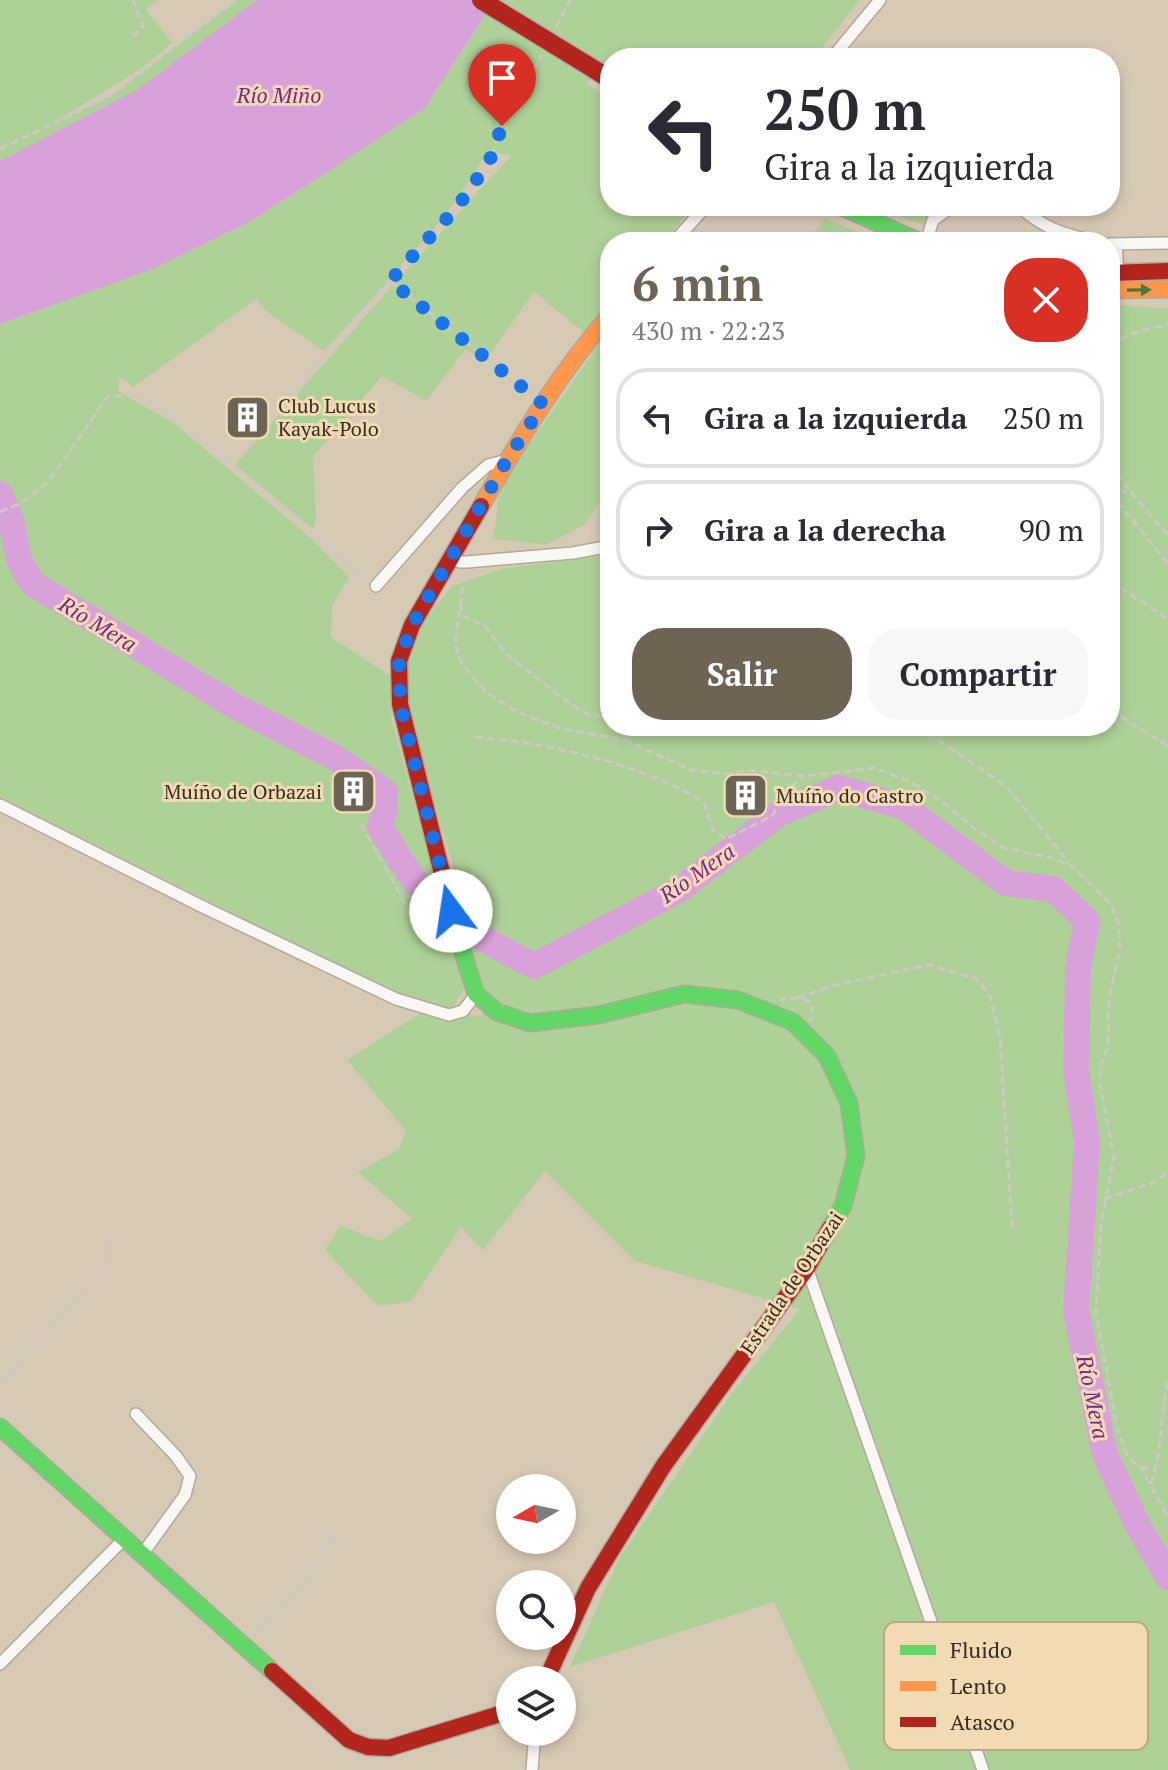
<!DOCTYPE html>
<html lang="es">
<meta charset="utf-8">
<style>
:root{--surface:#fff;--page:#f7f7f7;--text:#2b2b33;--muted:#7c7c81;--line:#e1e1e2;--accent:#6e6453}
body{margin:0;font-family:"PT Serif",serif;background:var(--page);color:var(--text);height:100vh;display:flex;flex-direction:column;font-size:30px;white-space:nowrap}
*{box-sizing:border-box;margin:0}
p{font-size:26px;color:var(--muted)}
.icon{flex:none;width:44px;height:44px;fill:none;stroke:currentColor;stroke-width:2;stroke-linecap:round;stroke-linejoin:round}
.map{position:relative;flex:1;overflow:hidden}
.panel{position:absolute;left:600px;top:232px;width:520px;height:504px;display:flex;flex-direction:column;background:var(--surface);border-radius:32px;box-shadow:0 4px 12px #0003}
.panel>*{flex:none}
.banner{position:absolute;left:600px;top:48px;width:520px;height:168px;border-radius:32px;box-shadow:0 4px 12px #0003;background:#fff;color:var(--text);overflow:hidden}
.needle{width:52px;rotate:261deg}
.fabs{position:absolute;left:496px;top:1474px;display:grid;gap:16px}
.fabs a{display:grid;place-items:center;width:80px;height:80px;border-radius:50%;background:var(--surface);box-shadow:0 4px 12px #0003;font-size:40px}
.pin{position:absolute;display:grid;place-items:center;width:68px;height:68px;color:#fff;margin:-82px -34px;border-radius:50% 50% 50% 0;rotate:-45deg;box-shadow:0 0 8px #0007}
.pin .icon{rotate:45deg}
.me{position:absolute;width:88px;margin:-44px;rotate:346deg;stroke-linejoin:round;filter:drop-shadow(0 0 6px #0008)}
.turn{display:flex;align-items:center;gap:28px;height:168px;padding:0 32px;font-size:36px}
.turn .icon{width:104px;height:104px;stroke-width:2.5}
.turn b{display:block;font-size:56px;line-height:68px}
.round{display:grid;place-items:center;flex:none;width:84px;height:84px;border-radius:32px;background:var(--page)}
.summary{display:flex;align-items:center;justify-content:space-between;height:136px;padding:0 32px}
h1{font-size:48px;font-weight:700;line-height:60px;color:var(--accent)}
.button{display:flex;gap:16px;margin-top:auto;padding:16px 32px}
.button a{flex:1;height:92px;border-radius:32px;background:var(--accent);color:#fff;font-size:32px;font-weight:700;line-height:92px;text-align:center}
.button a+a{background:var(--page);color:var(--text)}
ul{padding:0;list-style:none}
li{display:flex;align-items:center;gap:24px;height:100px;margin:0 16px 12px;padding:0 16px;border:4px solid var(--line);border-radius:32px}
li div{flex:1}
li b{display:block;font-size:30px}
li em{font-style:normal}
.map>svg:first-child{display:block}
.green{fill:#aed198}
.water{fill:#d9a1d9}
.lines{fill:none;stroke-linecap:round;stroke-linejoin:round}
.river{stroke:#d9a1d9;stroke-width:26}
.building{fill:#aea085;stroke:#a49a8a;stroke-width:2}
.street-casing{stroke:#b2a898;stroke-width:14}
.fast-casing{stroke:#b2a898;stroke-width:19}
.slow-casing{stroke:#b2a898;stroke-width:19}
.jam-casing{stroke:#b2a898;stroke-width:19}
.path{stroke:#cdc9c3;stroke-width:3;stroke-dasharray:8 4;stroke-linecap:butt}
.street{stroke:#f9f7f4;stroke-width:11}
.fast{stroke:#63d668;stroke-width:16}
.slow{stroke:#ff974d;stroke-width:16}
.jam{stroke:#b3261e;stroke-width:16}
.jam-bridge-casing{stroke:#afaca8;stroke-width:21;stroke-linecap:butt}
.jam-bridge{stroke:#b3261e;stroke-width:18}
.oneway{fill:#4a793f}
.route{stroke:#1a73e8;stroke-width:14;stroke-dasharray:0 25.2}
.labels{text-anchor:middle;stroke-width:6;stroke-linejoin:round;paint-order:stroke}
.poi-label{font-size:20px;fill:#362d1e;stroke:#f2dbb4;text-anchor:start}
.street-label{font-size:20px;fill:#362d1e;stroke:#f2dbb4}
.water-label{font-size:22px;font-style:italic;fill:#7d248d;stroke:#f2dbb4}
.key{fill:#f2dbb4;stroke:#baa787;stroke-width:2}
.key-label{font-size:22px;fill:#362d1e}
</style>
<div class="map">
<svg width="1168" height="1770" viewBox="0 0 1168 1770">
<rect width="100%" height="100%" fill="#d7cab5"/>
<path class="green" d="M0,0H158L146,9L172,43L142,68L52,124L110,96L236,0H257L137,90L0,161Z
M495,0H860L814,58H610V68L600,63L587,84L610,98V206H693L663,242H610V306L586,334L534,292L483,363L466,349L426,401L382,376L313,457L316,519L313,529L235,465L391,287L511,156L488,151C445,226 382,288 324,351L268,313L256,299L133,387L119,377L118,391L175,424L311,538L349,577L332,606L331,637L393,678L390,695L391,717L464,989L454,1006L443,1009L397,995L0,798V324L153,269L253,220L424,109Z
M869,206H942L925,225Z
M825,219L882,242H807Z
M1110,304L1168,309V1770H850L774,1602L570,1667L620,1557L732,1393L800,1309L635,1261L545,1171L483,1250L461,1227L410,1302L378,1306L325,1250L340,1226L381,1241L412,1219L358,1172L399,1149L406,1131L347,1060L422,1012L482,1016L467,914L410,721L407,660L424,622L452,586L501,569L610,555V726H1110Z
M605,336L610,340V487L584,525L546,545L493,539L501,484Z"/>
<path class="water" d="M257,0H495L424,109L253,220L153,269L0,324V161L137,90Z"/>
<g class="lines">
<path class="river" d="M0,494L11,520L19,560L33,584L238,708L334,757L385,792V809L380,827C395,851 410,878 430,899C456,926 500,949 534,966L677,891L780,813L839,788L904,807L1006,883L1053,889L1087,921L1078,967L1076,1071L1087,1142L1076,1311L1105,1455L1138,1526L1168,1577"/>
</g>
<path class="building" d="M250,403L261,414L244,433L232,423Z
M741,777L759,782L752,809L734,803Z
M358,779L367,790L348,805L339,794Z"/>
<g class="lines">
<defs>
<path id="street" d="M832,58L880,0
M1019,206C1043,229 1068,236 1100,242
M674,242L706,206
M926,242L933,220L953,206
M1110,244L1168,243
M1116,245L1118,274
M453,556L460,562H467L573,553L610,546
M376,586L462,488L488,465L507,460
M0,805L201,906L396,999L449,1015L463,1011L476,994
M807,1268L983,1770
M136,1414L176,1456L190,1476L185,1495L141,1556
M0,1664L123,1540
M532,1770L535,1732"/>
<path id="fast" d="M840,206L920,242
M442,873L457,934L476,994L497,1012L530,1023L599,1015L684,994L738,1000L793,1022L827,1056L849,1103L856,1156L843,1206L830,1228
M0,1427L272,1671"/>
<path id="slow" d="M1110,290L1168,289
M481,506C519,440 559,373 610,315"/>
<path id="jam" d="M1110,273L1168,271
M442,873L400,704L399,661L412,625L481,506
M272,1671L349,1740L368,1747L389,1748L510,1711
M546,1680L588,1588L664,1465L807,1268L830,1228"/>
</defs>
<use href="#street" class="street-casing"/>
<use href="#fast" class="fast-casing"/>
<use href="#slow" class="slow-casing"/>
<use href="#jam" class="jam-casing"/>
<path class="path" d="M556,27L570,0
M133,37L143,26L133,0
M932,58L961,51L1000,58
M0,149L110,96L236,0
M390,281L533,396
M1110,345L1131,334L1168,324
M225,460L366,578
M1110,463C1127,489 1147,512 1168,535
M1110,492L1168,564
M1110,494L1126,491
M0,512L21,503L48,482L108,396L132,395L151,401L225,460L241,454L399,269L458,206L489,162L502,126L542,55
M464,574L455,645L462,664L487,693L519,713L562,729L625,740L691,770L729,774L747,770L804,776L874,768L909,781L939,799L975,829L1004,848L1052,858L1072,866L1111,904L1118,923L1120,949L1109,998L1108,1047L1101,1064L1100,1084L1114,1157L1101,1224L1096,1313L1117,1427L1128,1458L1141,1467L1168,1518
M1110,581L1168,619
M460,603L464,616L485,626L507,655L573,706L587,714L610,718
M1110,710L1168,746
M918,726L1007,787L1069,863
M475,737C552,744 636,762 704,802L713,830L726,839L772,816L789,788L804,776
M361,824L410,912L445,951
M798,998L839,984L929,965L977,979L990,996L1000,1038L1012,1227
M779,1000L798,998L811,1002L813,1014L810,1021
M1104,1199L1152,1183L1168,1173
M0,1382L104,1267L110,1259L111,1248L100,1235
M1141,1467L1156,1470
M1151,1484C1162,1451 1160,1415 1168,1381
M254,1635C273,1615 327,1561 332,1538L326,1530"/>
<use href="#street" class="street"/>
<use href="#fast" class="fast"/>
<use href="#slow" class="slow"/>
<use href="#jam" class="jam"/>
<defs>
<path id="jam-bridge" d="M481,0L610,79"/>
</defs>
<use href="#jam-bridge" class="jam-bridge-casing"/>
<use href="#jam-bridge" class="jam-bridge"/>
</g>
<defs><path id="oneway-solid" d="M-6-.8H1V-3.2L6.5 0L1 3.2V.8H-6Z" transform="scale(2)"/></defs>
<use class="oneway" href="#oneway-solid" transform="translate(1139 290) rotate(-1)"/>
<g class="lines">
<path class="route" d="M451,911L400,704L399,661L412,625L507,460L543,404L390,281L458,206L489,162L502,126"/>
</g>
<defs>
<symbol id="building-square" viewBox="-11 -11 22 22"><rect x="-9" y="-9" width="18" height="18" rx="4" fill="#6e6453" stroke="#f2dbb4"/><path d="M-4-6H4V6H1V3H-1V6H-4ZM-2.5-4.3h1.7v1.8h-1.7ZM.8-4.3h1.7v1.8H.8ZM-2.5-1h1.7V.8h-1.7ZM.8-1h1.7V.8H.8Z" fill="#fff"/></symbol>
</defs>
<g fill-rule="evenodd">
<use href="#building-square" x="222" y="392" width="51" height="51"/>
<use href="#building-square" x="328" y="766" width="51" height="51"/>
<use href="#building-square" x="720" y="770" width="51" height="51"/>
</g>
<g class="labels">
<g class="poi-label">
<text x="278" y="413">Club Lucus<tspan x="278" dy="23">Kayak-Polo</tspan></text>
<text x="322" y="799" text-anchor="end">Muíño de Orbazai</text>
<text x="776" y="803">Muíño do Castro</text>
</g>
<g class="street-label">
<text transform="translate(792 1283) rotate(-56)" y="7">Estrada de Orbazai</text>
</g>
<g class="water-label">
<text x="279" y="103">Río Miño</text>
<text transform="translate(98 624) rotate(31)" y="8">Río Mera</text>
<text transform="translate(697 873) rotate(-35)" y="8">Río Mera</text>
<text transform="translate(1093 1397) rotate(78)" y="8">Río Mera</text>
</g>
</g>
<rect x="884" y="1622" width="264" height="128" rx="12" class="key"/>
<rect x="900" y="1645" width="36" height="10" fill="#63d668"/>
<rect x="900" y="1681" width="36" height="10" fill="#ff974d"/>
<rect x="900" y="1717" width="36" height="10" fill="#b3261e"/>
<g class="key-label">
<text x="950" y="1658">Fluido</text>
<text x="950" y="1694">Lento</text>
<text x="950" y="1730">Atasco</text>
</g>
</svg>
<div class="fabs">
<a><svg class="needle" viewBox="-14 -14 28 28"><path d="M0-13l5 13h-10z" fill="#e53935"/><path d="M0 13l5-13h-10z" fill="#7c7c81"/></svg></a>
<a><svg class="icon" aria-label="search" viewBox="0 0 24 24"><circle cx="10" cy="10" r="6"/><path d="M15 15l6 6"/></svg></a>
<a><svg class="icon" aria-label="layers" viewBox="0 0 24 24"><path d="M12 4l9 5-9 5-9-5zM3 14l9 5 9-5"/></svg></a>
</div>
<div class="pin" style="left:502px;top:126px;background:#d93025"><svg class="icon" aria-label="arrive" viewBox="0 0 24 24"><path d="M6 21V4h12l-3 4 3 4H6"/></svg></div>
<svg class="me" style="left:451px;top:911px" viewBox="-20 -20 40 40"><circle r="19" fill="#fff"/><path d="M0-13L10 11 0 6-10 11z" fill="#1a73e8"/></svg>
<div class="banner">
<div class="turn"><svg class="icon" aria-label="left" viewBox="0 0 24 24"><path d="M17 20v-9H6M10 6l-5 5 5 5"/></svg><div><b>250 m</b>Gira a la izquierda</div></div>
</div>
<section class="panel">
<div class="summary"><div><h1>6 min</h1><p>430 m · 22:23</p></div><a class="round" style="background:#d93025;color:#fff"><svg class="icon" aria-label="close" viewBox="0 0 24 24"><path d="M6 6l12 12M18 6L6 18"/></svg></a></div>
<ul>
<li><svg class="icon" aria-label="left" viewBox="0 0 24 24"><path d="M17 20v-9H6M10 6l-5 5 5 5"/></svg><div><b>Gira a la izquierda</b></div><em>250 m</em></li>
<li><svg class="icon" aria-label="right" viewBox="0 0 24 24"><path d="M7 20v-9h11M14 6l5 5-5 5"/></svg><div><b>Gira a la derecha</b></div><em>90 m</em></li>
</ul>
<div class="button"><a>Salir</a><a>Compartir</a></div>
</section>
</div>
